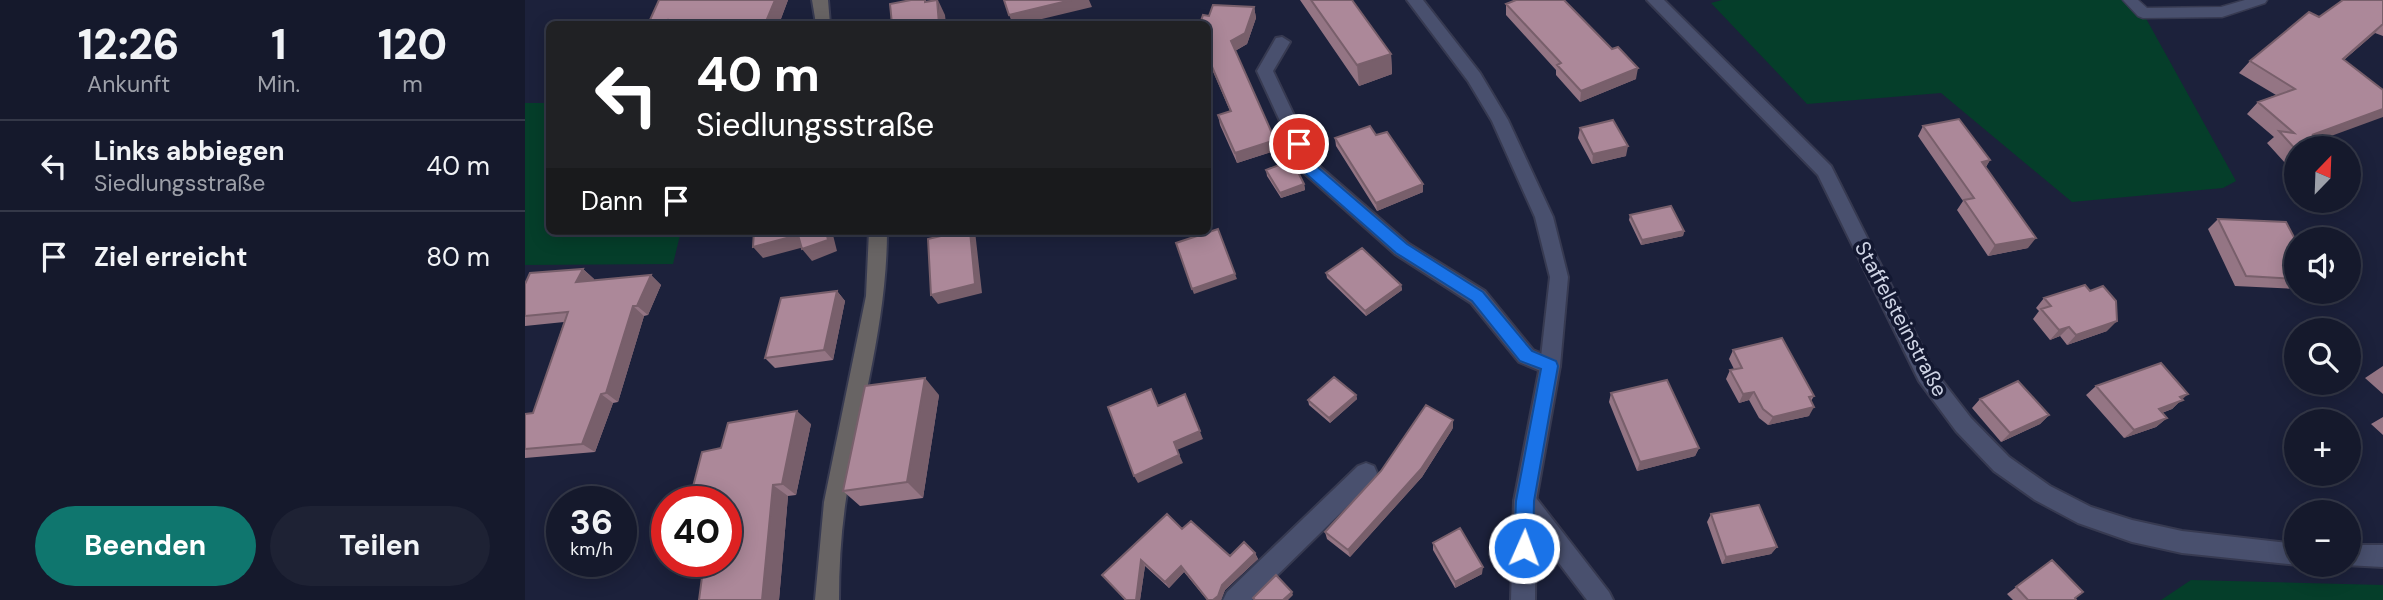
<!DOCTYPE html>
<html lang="de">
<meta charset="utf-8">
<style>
:root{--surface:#15192c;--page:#1e2234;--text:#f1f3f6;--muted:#9da0a9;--line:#343848;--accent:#0f766e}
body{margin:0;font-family:"DM Sans",sans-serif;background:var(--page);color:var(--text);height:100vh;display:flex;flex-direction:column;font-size:26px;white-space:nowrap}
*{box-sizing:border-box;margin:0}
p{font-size:23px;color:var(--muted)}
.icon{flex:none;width:38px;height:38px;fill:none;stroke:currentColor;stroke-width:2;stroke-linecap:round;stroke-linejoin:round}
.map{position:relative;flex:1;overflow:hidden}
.details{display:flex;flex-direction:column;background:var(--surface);width:525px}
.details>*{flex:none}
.hud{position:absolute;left:21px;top:21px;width:665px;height:214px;border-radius:10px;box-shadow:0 4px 18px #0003,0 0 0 2px var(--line);background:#202124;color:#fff;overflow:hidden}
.needle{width:46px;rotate:23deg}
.controls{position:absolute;left:1759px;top:136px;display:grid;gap:14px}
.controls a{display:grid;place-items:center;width:77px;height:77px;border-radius:50%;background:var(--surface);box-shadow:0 4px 18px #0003,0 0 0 2px var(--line);font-size:35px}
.speed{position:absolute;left:21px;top:486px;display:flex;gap:14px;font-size:35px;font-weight:700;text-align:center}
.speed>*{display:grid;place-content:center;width:91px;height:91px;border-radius:50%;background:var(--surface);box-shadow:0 4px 18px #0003,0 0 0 2px var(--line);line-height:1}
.speed small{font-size:18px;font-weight:400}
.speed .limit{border:10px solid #d22;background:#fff;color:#111}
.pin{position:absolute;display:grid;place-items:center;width:60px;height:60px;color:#fff;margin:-30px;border:4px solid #fff;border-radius:50%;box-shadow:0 2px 7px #0007}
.me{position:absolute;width:77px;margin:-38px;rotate:2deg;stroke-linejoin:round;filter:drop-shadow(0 0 5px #0008)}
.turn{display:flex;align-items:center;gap:24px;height:147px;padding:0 35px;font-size:32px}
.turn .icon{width:91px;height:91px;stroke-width:2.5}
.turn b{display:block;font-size:49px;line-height:60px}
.then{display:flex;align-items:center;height:66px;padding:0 35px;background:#0003;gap:14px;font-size:26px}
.eta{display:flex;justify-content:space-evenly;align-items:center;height:119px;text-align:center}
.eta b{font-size:42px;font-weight:800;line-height:49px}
.action{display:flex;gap:14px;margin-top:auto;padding:14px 35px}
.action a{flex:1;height:80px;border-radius:42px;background:var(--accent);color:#fff;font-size:28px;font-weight:800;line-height:80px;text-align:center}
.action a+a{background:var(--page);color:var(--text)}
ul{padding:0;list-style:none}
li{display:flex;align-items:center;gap:21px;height:91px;padding:0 35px;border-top:2px solid var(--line)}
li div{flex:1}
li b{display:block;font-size:26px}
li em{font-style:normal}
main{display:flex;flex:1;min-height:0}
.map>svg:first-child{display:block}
.green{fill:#053e2a}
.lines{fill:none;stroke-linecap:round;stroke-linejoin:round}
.service-casing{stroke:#373a51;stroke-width:3}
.minor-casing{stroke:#373a51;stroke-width:4}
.tertiary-casing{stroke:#373a51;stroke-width:4}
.secondary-casing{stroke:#373a51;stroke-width:4}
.service{fill:#49506e;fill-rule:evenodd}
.minor{fill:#49506e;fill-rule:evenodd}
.tertiary{fill:#49506e;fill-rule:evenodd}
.secondary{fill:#686464;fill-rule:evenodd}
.wall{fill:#947584}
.shaded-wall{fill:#785f6b}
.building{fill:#ac8899;stroke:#785f6b;stroke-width:2}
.route{fill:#1a73e8;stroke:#114b97;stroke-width:2}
.labels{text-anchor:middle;stroke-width:7;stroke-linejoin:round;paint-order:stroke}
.street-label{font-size:21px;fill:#cfd4e5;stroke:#131831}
</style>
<main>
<section class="details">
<div class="eta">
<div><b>12:26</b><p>Ankunft</p></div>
<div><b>1</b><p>Min.</p></div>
<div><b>120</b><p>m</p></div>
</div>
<ul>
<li><svg class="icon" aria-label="left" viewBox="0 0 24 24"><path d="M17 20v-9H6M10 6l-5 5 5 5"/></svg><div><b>Links abbiegen</b><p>Siedlungsstraße</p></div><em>40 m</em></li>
<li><svg class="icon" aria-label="arrive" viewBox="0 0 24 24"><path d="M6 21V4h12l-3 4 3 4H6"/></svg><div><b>Ziel erreicht</b></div><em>80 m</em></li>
</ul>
<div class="action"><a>Beenden</a><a>Teilen</a></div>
</section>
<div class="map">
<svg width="1858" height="600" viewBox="0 0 1858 600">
<rect width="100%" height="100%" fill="#1c213b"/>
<path class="green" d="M1197,0H1607L1618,13L1711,181L1698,188L1547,202L1416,93L1282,104L1186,3Z
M0,103H24V231H156L148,264L0,265Z
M1666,580L1858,585V600H1636Z"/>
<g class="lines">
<defs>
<path id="service" d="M1598,0H1613L1622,8L1696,7L1720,0H1742L1740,3L1697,17L1618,18L1613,16Z"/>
<path id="minor" d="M757,37L765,42L748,71L792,164L884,244L960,291L1008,350L1032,360L1035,366L1032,372L1025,375L994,362L946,303L870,254L779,173L732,71L751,38Z
M841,463L849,466L852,473L849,480L727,600H698L702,592L833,466Z
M1000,491L1008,494L1084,592L1088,600H1062L992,508L989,501L992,494Z"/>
<path id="tertiary" d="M882,0H898L955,73L983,120L1028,217L1043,277L1035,366L1011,501L1010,600H986L989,501L1015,366L1025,277L1010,217L967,121L943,81Z
M1122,0H1139L1306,166L1408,369L1446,418L1484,457L1525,486L1566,507L1607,520L1657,531L1771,544L1773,565L1657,553L1607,542L1553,523L1510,500L1469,471L1431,431L1394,381L1293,175Z
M1824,545H1858V567L1820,565H1824Z"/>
<path id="secondary" d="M287,0H303L305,24H291Z
M344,231H362C362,323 335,409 321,499C316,532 314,566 314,600H290L299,502L341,296Z"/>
</defs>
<use href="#service" class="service-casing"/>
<use href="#minor" class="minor-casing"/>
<use href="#tertiary" class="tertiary-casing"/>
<use href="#secondary" class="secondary-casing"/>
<use href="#service" class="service"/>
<use href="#minor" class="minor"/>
<use href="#tertiary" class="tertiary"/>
<use href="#secondary" class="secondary"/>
</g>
<path class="wall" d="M134,0H263L254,24H126L124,22Z
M775,0H827L866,54L867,74L834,86Z
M1858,0V36L1850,33L1819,60L1804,137L1771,149V175L1742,143L1749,137L1722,114L1733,102L1751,95L1714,73L1725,61L1794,17Z
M981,4L1111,79L1055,102L1031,75V70L981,15Z
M729,7L731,18L722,44L710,51L752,150L712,163L695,125L693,115L705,111L684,62H682V24Z
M1398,126L1465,160L1461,167L1503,248L1463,256L1432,210L1438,201L1393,136Z
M1055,128L1101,156L1067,164L1053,138Z
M851,135L898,184V192L852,211L811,146L810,138Z
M741,170L779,184L780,190L756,198L742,176Z
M1105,215L1159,231L1158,236L1116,245L1104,220Z
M1693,219L1771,241V289L1710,286L1683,229Z
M58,269L69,279L68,280L126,275L136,285L123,315L119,316L93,402L88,403L70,452L0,458V414L8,413L39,322L0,326V284Z
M801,273L876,285L877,290L841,316L802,278Z
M312,291L320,301L308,360L250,368L240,358Z
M1519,298L1582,331L1542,345L1535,336L1525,340L1508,319L1514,311L1511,308Z
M1208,350L1289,396L1286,401L1284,416L1243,425L1234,418L1224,400L1214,403L1201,379L1205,370L1209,369L1204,359Z
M1858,366V394L1840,378Z
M1571,386L1657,399L1647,409L1637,413L1642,418L1631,427L1599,438L1561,395Z
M1086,393L1174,448L1170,456L1112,471L1084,402Z
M414,395L398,498L335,506L318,491Z
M831,395L832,399L805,423L784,405L783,400Z
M1455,399L1524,415L1515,424L1476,442L1447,408Z
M1858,417V435L1846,424Z
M286,424L271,495L263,496L254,600H174L196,448Z
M928,428L897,477L825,557L802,539L800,532Z
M1186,514L1252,547L1246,554L1197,564L1182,522Z
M657,529L705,556L730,553L733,559L700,590L696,600H682L659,572L644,588L620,566L615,600H600L577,575Z
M908,543L957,574L930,588L908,550Z
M1527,560L1551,600H1488L1482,594Z"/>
<path class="shaded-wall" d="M250,0H263L254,24H240Z
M413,0L420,15L421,24H414Z
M546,0H564L567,7L496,24H488L484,15Z
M729,7L731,18L722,44L708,52L706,41Z
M1858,24L1850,33L1806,71L1818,59Z
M866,54L867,74L834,86L832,65Z
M1113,68L1111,79L1055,102L1056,91Z
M1858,109V117L1776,147L1787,135Z
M750,140L752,150L712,163L710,153Z
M1103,146L1101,156L1067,164L1068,154Z
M1465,160L1458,171L1457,162Z
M779,184L780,190L756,198L755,193Z
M898,184V192L852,211L851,203Z
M301,231H307L312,251L287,261L277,249Z
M445,231H450L457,293L413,304L406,295Z
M1159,231L1158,236L1116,245L1117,240Z
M273,235L283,246L238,258L228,247Z
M1511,238L1503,248L1463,256L1470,245Z
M58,269L69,279L62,291L51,282Z
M710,274L712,279L669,294L667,289Z
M126,275L136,285L123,315L112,306Z
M876,285L877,290L841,316L840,311Z
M312,291L320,301L308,360L299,350Z
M108,306L119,316L93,402L81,393Z
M1592,321L1582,331L1542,345L1551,335Z
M1544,327L1535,336L1525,340L1534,330Z
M400,378L414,395L398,498L382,482Z
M1229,392L1224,400L1214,403L1218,394Z
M76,394L88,403L70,452L57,444Z
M660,394L678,439L652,450L658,463L613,483L609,476L649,442Z
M1663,394L1647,409L1623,418L1634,409L1655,397Z
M831,395L832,399L805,423L804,418Z
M1289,407L1284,416L1243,425L1248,417Z
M272,411L286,424L271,495L257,484Z
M1524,415L1515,424L1476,442L1485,433Z
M1642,418L1631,427L1599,438L1609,430Z
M928,420V428L897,477L825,557L823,550Z
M1174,448L1170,456L1112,471L1115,462Z
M248,485L263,496L254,600H237Z
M1252,547L1246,554L1197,564L1201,557Z
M730,553L733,559L700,590L696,600H688L697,585Z
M616,560L620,566L615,600H611Z
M656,566L659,572L644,588L640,582Z
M958,567L957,574L930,588V582Z
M767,592L768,595L763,600H758Z"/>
<path class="building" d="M134,0H250L240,24H140L142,20L124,22Z
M386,0H400V2L412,0L414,24H367L365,4Z
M479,0H546L484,15Z
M786,0H827L866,54L832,65Z
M991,0H1039L1087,49L1093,47L1113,68L1056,91L1032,65L1036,63L981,4Z
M1818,0H1858V24L1818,59L1858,90V109L1787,135L1804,137L1815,149H1771V150L1754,131L1769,133L1733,102L1770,89L1725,61L1784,12L1794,17Z
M688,5L729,7L720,33L706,41L750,140L710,153L693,115L706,111L682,55V24H675L678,15L684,16Z
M1434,119L1465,160L1457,162L1511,238L1470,245L1439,200L1449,198L1398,126Z
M1088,120L1103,146L1068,154L1055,128Z
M845,126L851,135L862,132L898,184L851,203L810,138Z
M767,160L779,184L755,193L741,170Z
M1146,206L1159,231L1117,240L1105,215Z
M1693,219L1761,222L1771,241V279L1721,276Z
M693,229L710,274L667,289L651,243Z
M229,231H301L303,240L277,249L273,235L228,247Z
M415,231H445L450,284L406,295L403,239L416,236Z
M837,248L876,285L840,311L801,273Z
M58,269L51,282L126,275L112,306H108L81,393L76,394L57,444L0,449V414L8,413L43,312L0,316V284L5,273Z
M1560,285L1565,291L1578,286L1591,301L1592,321L1551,335L1544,327L1534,330L1516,309L1526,306L1519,298Z
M312,291L299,350L240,358L256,298Z
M1257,338L1289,396L1284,397L1289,407L1248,417L1238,409L1229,392L1218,394L1205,370L1217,368L1208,350Z
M1636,363L1663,394L1655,397L1658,400L1634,409L1642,418L1609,430L1571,386Z
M809,377L831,395L804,418L783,400Z
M400,378L382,482L318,491L340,386Z
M1142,380L1174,448L1115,462L1086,393Z
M1493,381L1524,415L1485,433L1455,399Z
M626,389L633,406L660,394L675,431L649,442L654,455L609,476L583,407Z
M901,405L928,420L896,469L823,550L800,532L856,471Z
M272,411L257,484L248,485L237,600H174L179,562H201V502H164L177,452L196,448L203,423Z
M1234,505L1252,547L1201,557L1186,514Z
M642,514L657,529L666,521L705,556L719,542L730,553L697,585L693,596L688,600H683L656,566L640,582L616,560L611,600H601L577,575Z
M935,528L958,567L930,582L908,543Z
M1527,560L1558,592L1550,598L1551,600H1503L1491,587Z
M751,575L767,592L758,600H730L728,598Z"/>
<path class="route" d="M774,138L779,140L790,165L882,244L958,292L1007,351L1031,361L1033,366L1009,501L1008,548L1005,554L999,557L992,554L989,548L991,501L1016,369L995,361L947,301L871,253L779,172L766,144Z"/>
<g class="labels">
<g class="street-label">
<text transform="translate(1376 319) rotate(62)" y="7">Staffelsteinstraße</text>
</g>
</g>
</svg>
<div class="controls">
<a><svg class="needle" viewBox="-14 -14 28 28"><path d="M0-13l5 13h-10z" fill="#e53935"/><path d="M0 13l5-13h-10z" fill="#9da0a9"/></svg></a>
<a><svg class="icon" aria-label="sound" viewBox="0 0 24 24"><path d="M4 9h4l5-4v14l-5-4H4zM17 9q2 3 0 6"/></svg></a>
<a><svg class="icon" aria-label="search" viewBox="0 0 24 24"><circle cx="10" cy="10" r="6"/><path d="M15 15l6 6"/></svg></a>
<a>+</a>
<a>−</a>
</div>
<div class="speed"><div>36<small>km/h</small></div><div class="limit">40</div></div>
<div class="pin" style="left:774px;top:144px;background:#d93025"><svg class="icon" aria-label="arrive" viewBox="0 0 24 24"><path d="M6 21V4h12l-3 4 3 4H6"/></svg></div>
<svg class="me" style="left:999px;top:548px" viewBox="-20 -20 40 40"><circle r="17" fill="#1a73e8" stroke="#fff" stroke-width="3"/><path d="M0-11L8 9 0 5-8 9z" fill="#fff"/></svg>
<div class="hud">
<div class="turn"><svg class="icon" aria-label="left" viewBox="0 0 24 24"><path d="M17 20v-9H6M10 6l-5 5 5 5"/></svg><div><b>40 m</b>Siedlungsstraße</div></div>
<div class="then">Dann<svg class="icon" aria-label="arrive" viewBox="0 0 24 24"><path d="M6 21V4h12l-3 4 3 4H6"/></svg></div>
</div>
</div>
</main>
